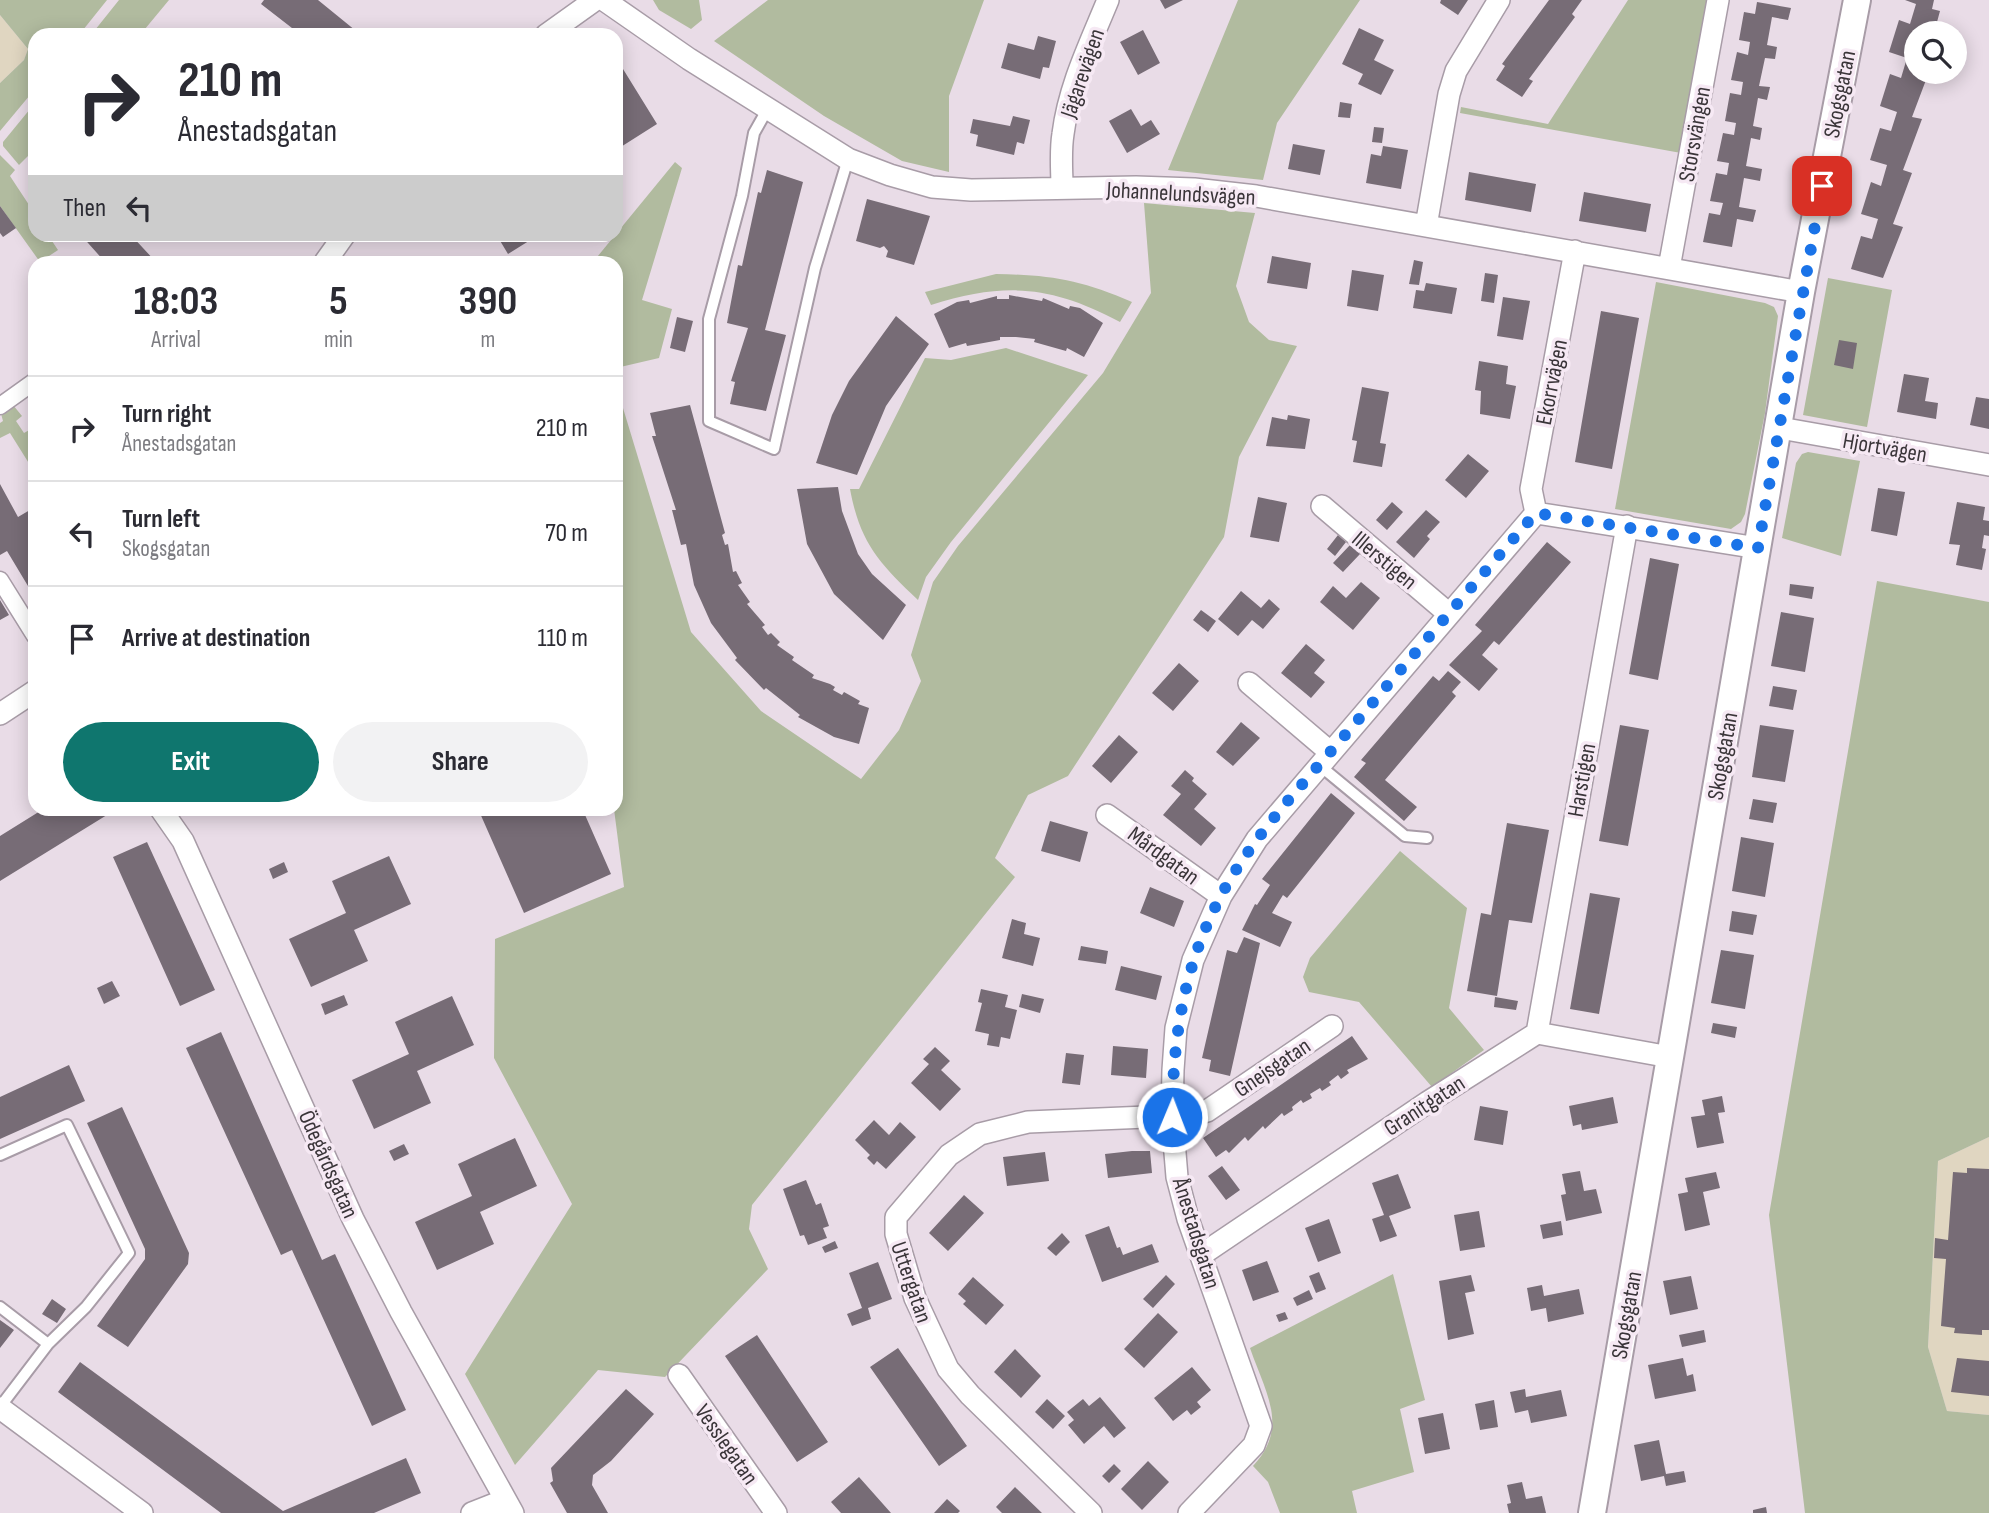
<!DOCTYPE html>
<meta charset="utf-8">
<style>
:root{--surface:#fff;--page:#f2f2f3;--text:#2b2b33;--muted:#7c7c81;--line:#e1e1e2;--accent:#0f766e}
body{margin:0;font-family:"Sofia Sans Condensed",sans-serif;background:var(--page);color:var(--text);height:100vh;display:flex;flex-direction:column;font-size:26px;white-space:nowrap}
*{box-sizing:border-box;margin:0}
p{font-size:23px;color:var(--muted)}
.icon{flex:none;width:38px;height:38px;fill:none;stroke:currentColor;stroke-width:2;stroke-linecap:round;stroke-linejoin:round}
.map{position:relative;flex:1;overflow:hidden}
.drawer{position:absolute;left:28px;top:256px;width:595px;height:560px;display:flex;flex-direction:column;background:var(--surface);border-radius:21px;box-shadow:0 4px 18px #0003}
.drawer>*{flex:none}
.banner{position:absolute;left:28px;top:28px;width:595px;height:214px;border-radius:21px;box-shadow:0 4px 18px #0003;background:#fff;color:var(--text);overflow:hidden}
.tools{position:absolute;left:1904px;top:21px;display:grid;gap:14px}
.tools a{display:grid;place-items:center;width:63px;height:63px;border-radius:50%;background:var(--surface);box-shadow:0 4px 18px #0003;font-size:35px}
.pin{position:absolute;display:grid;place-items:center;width:60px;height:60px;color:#fff;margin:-30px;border-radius:14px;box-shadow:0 4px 10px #0006}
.me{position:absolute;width:77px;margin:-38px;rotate:1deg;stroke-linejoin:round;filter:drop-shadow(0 0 5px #0008)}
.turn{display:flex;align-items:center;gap:24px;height:147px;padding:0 35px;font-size:32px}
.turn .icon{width:91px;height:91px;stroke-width:2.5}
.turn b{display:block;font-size:49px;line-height:60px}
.then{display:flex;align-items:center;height:66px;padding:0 35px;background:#0003;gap:14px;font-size:26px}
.eta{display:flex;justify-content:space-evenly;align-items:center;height:119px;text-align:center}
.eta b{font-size:42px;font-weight:700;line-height:49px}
.action{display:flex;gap:14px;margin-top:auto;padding:14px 35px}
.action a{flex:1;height:80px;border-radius:42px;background:var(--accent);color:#fff;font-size:28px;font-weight:700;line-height:80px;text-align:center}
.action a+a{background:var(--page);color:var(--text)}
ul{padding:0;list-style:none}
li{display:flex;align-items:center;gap:21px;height:105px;padding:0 35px;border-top:2px solid var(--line)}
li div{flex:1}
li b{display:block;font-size:26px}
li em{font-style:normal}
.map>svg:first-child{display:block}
.education{fill:#e0d6c1}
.green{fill:#b1bb9f}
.building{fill:#776c76}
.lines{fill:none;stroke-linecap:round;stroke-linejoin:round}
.service-casing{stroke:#a89ca7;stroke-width:14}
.pedestrian-casing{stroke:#a89ca7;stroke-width:19}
.minor-casing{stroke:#a89ca7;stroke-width:24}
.tertiary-casing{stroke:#a89ca7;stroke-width:30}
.service{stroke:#fff;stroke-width:10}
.pedestrian{stroke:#fff;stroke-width:16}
.minor{stroke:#fff;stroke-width:21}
.tertiary{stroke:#fff;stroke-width:26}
.route{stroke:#1a73e8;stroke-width:12;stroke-dasharray:0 21.6}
.labels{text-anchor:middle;stroke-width:7;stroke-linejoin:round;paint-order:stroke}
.street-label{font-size:23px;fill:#3a3539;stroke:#f6e9f4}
</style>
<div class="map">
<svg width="1989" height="1513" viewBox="0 0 1989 1513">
<rect width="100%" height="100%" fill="#e9dce7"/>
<path class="education" d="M0,15L28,49L24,60L0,83Z
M1989,1137V1415L1947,1411L1928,1347L1938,1161Z"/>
<path class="green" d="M0,0H107L79,35H35V89L0,131V83L24,60L28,49L0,15Z
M119,0H169L140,35H91Z
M653,0H699L702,20L691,29L659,10Z
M768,0H984L949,96V172L902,161L824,116L714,41Z
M1238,0H1360L1277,123L1263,180L1168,170Z
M1628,0H1709L1681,153L1460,113L1461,107L1548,124Z
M35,103V149L19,165L3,146V142Z
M0,155L15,170L10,176L35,214V234L48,235L58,250L40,262L0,206Z
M675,162L682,168L642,300L672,309L659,358L616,368V262H593Z
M1144,203L1255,213L1236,286L1249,322L1269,340L1297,346L1239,457L1224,537L1068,776L1028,795L995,858L1015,877L752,1205L749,1229L768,1269L665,1377L598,1370L515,1465L465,1374L572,1204L494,1058L495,939L624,887L614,809L616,385L691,632L761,711L861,779L899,730L921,681L911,655L933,582L958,546L1103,373L1151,293Z
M996,274C1051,275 1081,280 1132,302L1120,322C1051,285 1005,282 931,305L925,292Z
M1828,278L1892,290L1867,427L1803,415Z
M1656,282L1765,303L1774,307L1778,316L1765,413L1745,514L1741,522L1731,529L1615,509Z
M1006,348L1088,375L951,542L926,577L918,600C879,563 860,543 850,489H859L925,358L951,360Z
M13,405L22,416L16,421L24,433L31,429L35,435V473L10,433L0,438V423L3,421L0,410Z
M1808,452L1860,461L1841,556L1782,538L1796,463L1802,454Z
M1877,581L1989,602V1137L1938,1161L1928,1347L1947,1411L1989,1415V1513H1805L1769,1215Z
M1400,851L1467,908L1449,1008L1484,1050L1432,1087L1359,1002L1309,992L1303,977L1310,958Z
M1393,1274L1425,1400L1400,1409L1414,1472L1352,1491L1357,1513H1280L1268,1482L1253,1466C1290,1427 1265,1392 1250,1348Z"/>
<path class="building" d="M264,0H318L361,35H301L261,4Z
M1160,0H1183L1165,9Z
M1441,0H1468L1458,15L1440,3Z
M1549,0H1582L1572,14L1575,17L1529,79L1533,81L1522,97L1496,80L1505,66L1502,64Z
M1905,0H1934L1932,9L1940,11L1934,33H1916V72H1929L1912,117L1922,119L1903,170L1912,173L1893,224L1903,227L1883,278L1851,269L1861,236L1872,239L1878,219L1861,214L1871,182L1881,186L1887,165L1870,160L1880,128L1891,131L1897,112L1880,106L1890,74L1901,78L1907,58L1889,52L1899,20L1910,24L1916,4Z
M1757,2L1791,8L1788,20L1772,17L1767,45L1777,47L1775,59L1765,58L1759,86L1770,87L1767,100L1758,98L1753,126L1762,128L1760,140L1751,138L1746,166L1762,169L1760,181L1744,178L1739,207L1756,210L1753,222L1737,219L1732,247L1703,242L1709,213L1720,215L1723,203L1710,201L1716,173L1727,175L1729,163L1717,161L1723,133L1734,135L1736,123L1725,121L1730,93L1741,95L1743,82L1731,80L1737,52L1748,55L1750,42L1739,40L1744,12L1755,14Z
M1359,28L1384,40L1374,60L1394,70L1381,95L1358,84L1363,74L1342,64Z
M1143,30L1160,63L1138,75L1120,42Z
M1038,36L1056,41L1049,68L1043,67L1040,79L1001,68L1008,43L1034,50Z
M623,69L657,124L616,150V73Z
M1340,102L1352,104L1350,118L1338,117Z
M1131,109L1141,126L1151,120L1160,134L1127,153L1109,121Z
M1013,116L1030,120L1024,144L1017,142L1014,155L976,146L978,135L970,133L973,119L1010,126Z
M1374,127L1384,128L1382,143L1372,142Z
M1293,144L1325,150L1320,175L1288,169Z
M1383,146L1408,150L1401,189L1366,183L1371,154L1381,156Z
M767,170L803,182L765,330L786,335L766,411L730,404L735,382L731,381L748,328L727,323L738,265L742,266L758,192L761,193Z
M1469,172L1536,184L1531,212L1465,200Z
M1584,192L1651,204L1646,232L1579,221Z
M867,199L930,216L914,265L886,257L888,251L884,246L880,248L856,241Z
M0,206L16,228L3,237L0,233Z
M80,234H130L156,262H105Z
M496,234H540L508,254Z
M1272,256L1311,263L1307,289L1267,283Z
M1414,260L1423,262L1419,285L1409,284Z
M1352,270L1384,275L1378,311L1347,306Z
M1485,273L1498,275L1494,303L1481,301Z
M1426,283L1457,288L1452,314L1413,308L1416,290L1424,291Z
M1009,295L1042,301L1043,298L1069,309L1070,306L1080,308L1103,323L1084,357L1067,348L1066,351L1034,342L1035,339L1016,337H1000V340L967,346L966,343L949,348L934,314L957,302L969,300L970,303L997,296V299H1009Z
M1503,297L1530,301L1523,340L1497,336Z
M1601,311L1639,318L1612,469L1575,462Z
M896,316L929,344L886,406L857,475L816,463L832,415L849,381Z
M677,317L693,321L685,352L670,348Z
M1839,340L1857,343L1853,369L1834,365Z
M1479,361L1508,366L1506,384L1516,386L1510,419L1480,414L1481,391L1475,390Z
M1904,374L1929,378L1925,401L1938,403L1936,419L1897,412Z
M1362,387L1389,392L1380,443L1386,444L1382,467L1353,462L1357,441L1352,440Z
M1976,397L1989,399V429L1970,425Z
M690,405L725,533L722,535L725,545L728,544L733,572L736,571L742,583L738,585L750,602L747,604L765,625L762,627L768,635L771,633L780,642L777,645L794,657L792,660L814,675L812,678L830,684L835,687L833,690L842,695L844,692L860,701L858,704L869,708L859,744L834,737L798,717L800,715L766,688L764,690L735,660L737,658L711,623L694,585L686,544L681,545L672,510H676L652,436H656L650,413Z
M1288,415L1310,419L1305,449L1266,446L1272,417L1287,420Z
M1468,454L1489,471L1466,498L1445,480Z
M0,484L18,517L35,507V589L31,591L7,551L0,555Z
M838,487L842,511L858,554L872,574L906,605L883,640L834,594L807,544L797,489Z
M1878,488L1905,492L1897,536L1871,531Z
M1258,497L1287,503L1279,542L1250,537Z
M1392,502L1403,512L1387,530L1376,520Z
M1957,502L1985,507L1983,520L1989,521V536L1984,535L1982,548L1986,549L1982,570L1956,565L1960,545L1949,544Z
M1426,510L1440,522L1427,536L1430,539L1414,558L1396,542Z
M1338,535L1346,542L1335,556L1327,549Z
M1547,542L1571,562L1499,645L1494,641L1482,655L1498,669L1479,691L1449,665L1482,631L1475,625Z
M1350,545L1360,554L1343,572L1333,563Z
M1650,558L1679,564L1658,680L1629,674Z
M1361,582L1380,598L1353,630L1320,602L1333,586L1346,598Z
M1790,584L1814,587L1812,599L1789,595Z
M1241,591L1261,608L1269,599L1280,609L1263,629L1252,620L1238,636L1218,619Z
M0,600L9,615L0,620Z
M1201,610L1216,621L1208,632L1193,620Z
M1781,612L1814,618L1805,672L1771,666Z
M1306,644L1325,660L1314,673L1325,682L1311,698L1281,673Z
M1179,663L1199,681L1173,711L1152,693Z
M1448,671L1461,682L1452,692L1456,696L1385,780L1417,807L1404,821L1354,777L1366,763L1361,760L1433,676L1439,681Z
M1773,686L1797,690L1793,710L1769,706Z
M1241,722L1260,738L1233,766L1216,752Z
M1620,725L1649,730L1628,846L1599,841Z
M1760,725L1794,730L1785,782L1752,777Z
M1119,735L1138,752L1111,783L1092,766Z
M1185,770L1194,778L1192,781L1207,794L1194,809L1216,828L1201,846L1163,815L1181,794L1171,786Z
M1331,793L1355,813L1287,898L1283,895L1272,913L1292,922L1280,947L1242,930L1255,904L1257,905L1270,885L1262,879Z
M1753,799L1777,803L1773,823L1749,819Z
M45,808L115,810L0,881V836Z
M483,808H582L611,874L524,913L479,811Z
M1050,821L1088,832L1080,862L1041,851Z
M1507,823L1549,830L1532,923L1509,920L1497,996L1467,991L1481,913L1491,915Z
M1741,837L1774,843L1765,897L1732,891Z
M147,842L215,990L180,1006L113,857Z
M389,856L411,904L354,930L368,961L311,987L289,939L346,913L332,881Z
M284,862L288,872L273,879L269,869Z
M1150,887L1184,901L1174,927L1140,913Z
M1590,893L1620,898L1599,1014L1570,1009Z
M1732,911L1757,915L1753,935L1729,931Z
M1012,919L1026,923L1024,934L1040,938L1033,966L1002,958Z
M1244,937L1260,943L1230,1076L1209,1071L1211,1060L1202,1058L1227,950L1237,953Z
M1081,946L1108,951L1106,964L1078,960Z
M1721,950L1754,955L1745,1009L1711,1003Z
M1121,966L1162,976L1156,1000L1115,990Z
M112,981L120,996L104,1004L97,988Z
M981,989L1008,995L1005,1007L1017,1010L1010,1039L1001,1037L999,1047L987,1045L989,1034L975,1031L982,1003L978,1002Z
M1022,994L1044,999L1040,1013L1019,1007Z
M344,995L348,1005L325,1015L321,1004Z
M452,996L474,1045L417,1071L431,1103L374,1129L352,1080L409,1054L395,1022Z
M1495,997L1518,1001L1516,1010L1494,1007Z
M1713,1023L1737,1027L1735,1038L1711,1033Z
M221,1032L322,1260L335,1254L406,1410L372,1426L292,1250L281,1255L186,1048Z
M1352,1036L1368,1059L1347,1070L1349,1073L1341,1079L1338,1075L1329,1082L1331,1085L1322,1091L1320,1088L1310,1094L1312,1098L1303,1103L1301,1100L1292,1107L1293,1110L1284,1116L1282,1113L1265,1129L1263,1126L1248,1141L1245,1137L1229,1153L1226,1150L1216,1157L1203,1138Z
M1113,1046L1148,1049L1146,1078L1111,1075Z
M935,1047L950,1061L941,1070L961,1089L940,1111L911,1083L929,1064L923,1059Z
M1066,1053L1084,1055L1080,1085L1062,1083Z
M69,1065L85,1101L0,1139V1097Z
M1722,1096L1725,1112L1718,1113L1724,1143L1697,1148L1691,1117L1705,1115L1702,1100Z
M1613,1097L1618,1123L1582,1130L1581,1124L1573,1126L1569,1106Z
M1480,1106L1508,1111L1503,1145L1474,1140Z
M122,1107L189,1253L188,1264L128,1347L97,1326L145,1259V1249L87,1123Z
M874,1120L889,1135L900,1122L916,1137L886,1169L877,1161L874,1165L867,1158L870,1155L855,1140Z
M515,1138L537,1186L480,1212L494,1244L437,1270L415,1222L472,1196L458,1164Z
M404,1144L409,1154L394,1161L389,1151Z
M1132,1151H1150L1152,1173L1108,1178L1105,1154Z
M1045,1152L1049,1181L1007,1186L1003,1157Z
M1222,1166L1240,1190L1226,1200L1208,1176Z
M1967,1168L1989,1169V1330H1982V1335L1954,1333L1955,1328L1941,1326L1946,1259L1934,1258L1935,1238L1948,1240L1953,1172L1967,1173Z
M1580,1171L1584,1191L1596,1189L1602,1213L1566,1221L1561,1195L1566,1194L1562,1174Z
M1716,1172L1720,1188L1703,1192L1710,1225L1685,1231L1678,1194L1688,1192L1685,1178Z
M1398,1174L1411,1208L1389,1216L1397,1236L1380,1242L1372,1219L1384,1215L1372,1183Z
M806,1180L816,1205L821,1203L829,1226L823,1228L827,1238L808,1245L804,1235L800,1236L783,1189Z
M964,1195L984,1213L948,1251L929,1233Z
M1479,1211L1485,1247L1460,1251L1454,1215Z
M1329,1219L1341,1253L1318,1262L1305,1228Z
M1561,1221L1563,1235L1543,1239L1540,1225Z
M1109,1226L1117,1248L1120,1247L1123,1255L1152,1244L1159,1262L1102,1282L1085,1235Z
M1062,1233L1070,1242L1056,1256L1047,1248Z
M835,1241L838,1248L825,1253L822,1247Z
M1267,1261L1279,1292L1253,1301L1242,1270Z
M878,1262L892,1299L868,1308L871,1319L852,1326L847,1314L862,1308L849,1273Z
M1319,1272L1326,1289L1316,1293L1309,1276Z
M1166,1275L1175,1284L1153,1308L1143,1299Z
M1471,1275L1475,1291L1465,1293L1474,1334L1448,1340L1439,1281Z
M1691,1276L1698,1309L1670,1315L1663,1281Z
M973,1277L1004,1305L986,1325L963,1304L966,1301L958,1294Z
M1542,1285L1544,1296L1579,1289L1584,1314L1548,1322L1546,1308L1531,1311L1527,1288Z
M1309,1290L1313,1299L1297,1306L1293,1298Z
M52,1299L66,1309L57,1323L42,1314Z
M1285,1312L1288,1319L1279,1322L1276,1315Z
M1158,1313L1178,1332L1144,1368L1124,1349Z
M0,1320L14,1330L0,1348Z
M1704,1330L1706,1342L1682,1347L1679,1335Z
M757,1335L828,1442L797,1462L725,1356Z
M898,1348L967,1446L939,1466L870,1367Z
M1015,1349L1041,1376L1021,1398L994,1372Z
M1683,1358L1687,1376L1693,1374L1696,1391L1655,1399L1648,1365Z
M1957,1358L1989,1361V1396L1951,1392Z
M80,1362L283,1511L406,1458L421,1493L374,1513H221L58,1392Z
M1192,1367L1211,1390L1197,1402L1201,1407L1191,1415L1187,1410L1173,1421L1154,1398Z
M626,1389L654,1414L611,1461L593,1475L592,1485L608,1513H567L550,1483L553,1481L551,1468Z
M1525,1389L1526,1397L1561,1390L1567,1416L1531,1423L1528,1410L1515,1413L1510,1392Z
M1100,1397L1126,1428L1114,1438L1104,1426L1084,1444L1068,1425L1074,1420L1067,1412L1083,1399L1089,1406Z
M1047,1399L1065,1416L1053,1429L1035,1412Z
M1494,1400L1498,1427L1480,1430L1475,1404Z
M1443,1413L1450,1449L1425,1454L1418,1418Z
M1659,1440L1666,1474L1684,1471L1686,1482L1666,1486L1664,1476L1641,1481L1634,1445Z
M1148,1461L1169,1482L1142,1510L1121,1489Z
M1114,1464L1121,1471L1109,1483L1102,1476Z
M859,1477L891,1513H841L831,1502Z
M1522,1482L1526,1499L1542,1496L1546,1513H1509L1507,1504L1511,1503L1507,1485Z
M1015,1487L1042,1513H1002L996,1507Z
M947,1499L960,1511L958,1513H934Z
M1766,1507L1767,1513H1753V1510Z"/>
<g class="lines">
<defs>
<path id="service" d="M767,110L754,133L742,196L709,319V421L774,449L815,268L848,159
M1319,765L1405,836L1427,838
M0,1155L67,1125L129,1253L86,1307L48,1344L0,1407
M0,1307L48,1344"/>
<path id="pedestrian" d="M0,406L35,381
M0,580L35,636"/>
<path id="minor" d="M604,0L689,59L848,159L890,175L932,187L971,190L1136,187L1194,189L1256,196L1801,292
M546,35L595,0
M1062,188C1062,171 1060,152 1063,134C1069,86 1090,44 1108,0
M1426,226L1449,94L1456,71L1499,0
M325,262L345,234
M1669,268L1718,0
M1780,428L1989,465
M1322,506L1449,614
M1536,513L1531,489L1575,251
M1249,683L1330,752
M0,714L35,691
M160,808L183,841L353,1219L401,1312L513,1513
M1107,815L1221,896
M1537,1033L1627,526
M1201,1255L1428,1102L1537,1033L1670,1057
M679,1375L776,1513
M0,1408L142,1513
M472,1513L505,1500
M1091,1513L970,1395L948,1369L915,1298L896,1234V1217L949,1155L980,1134L1028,1122L1194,1115L1207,1111L1332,1026
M1189,1513L1254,1445L1261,1426L1188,1219L1177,1177L1172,1117L1173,1070L1176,1028L1193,960L1221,896L1257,839L1536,513L1758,548"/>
<path id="tertiary" d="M1592,1513L1801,292L1857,0"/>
</defs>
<use href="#service" class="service-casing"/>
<use href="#pedestrian" class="pedestrian-casing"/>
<use href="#minor" class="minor-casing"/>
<use href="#tertiary" class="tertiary-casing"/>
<use href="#service" class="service"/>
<use href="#pedestrian" class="pedestrian"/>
<use href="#minor" class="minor"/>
<use href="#tertiary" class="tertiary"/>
</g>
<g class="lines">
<path class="route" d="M1172,1117C1173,1047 1181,981 1211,916C1242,847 1297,791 1346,734C1409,660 1472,586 1536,513L1758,548L1822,186"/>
</g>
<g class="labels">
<g class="street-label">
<text transform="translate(1082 73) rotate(-71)" y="8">Jägarevägen</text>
<text transform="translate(1839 94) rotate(-79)" y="8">Skogsgatan</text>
<text transform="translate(1694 134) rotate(-80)" y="8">Storsvängen</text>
<text transform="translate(1181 193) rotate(3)" y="8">Johannelundsvägen</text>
<text transform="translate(1551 382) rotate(-79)" y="8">Ekorrvägen</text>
<text transform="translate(1885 447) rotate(10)" y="8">Hjortvägen</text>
<text transform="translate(1385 560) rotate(40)" y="8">Illerstigen</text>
<text transform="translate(1722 756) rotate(-80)" y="8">Skogsgatan</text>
<text transform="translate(1581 780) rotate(-80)" y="8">Harstigen</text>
<text transform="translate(1164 855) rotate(36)" y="8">Mårdgatan</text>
<text transform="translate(1272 1067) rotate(-34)" y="8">Gnejsgatan</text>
<text transform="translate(1424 1105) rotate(-33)" y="8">Granitgatan</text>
<text transform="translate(329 1164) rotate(66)" y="8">Ödegårdsgatan</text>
<text transform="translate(1197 1233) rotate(73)" y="8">Ånestadsgatan</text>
<text transform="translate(912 1282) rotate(71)" y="8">Uttergatan</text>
<text transform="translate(1626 1315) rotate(-80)" y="8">Skogsgatan</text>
<text transform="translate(727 1444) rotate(55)" y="8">Vesslegatan</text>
</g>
</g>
</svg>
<div class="tools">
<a><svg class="icon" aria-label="search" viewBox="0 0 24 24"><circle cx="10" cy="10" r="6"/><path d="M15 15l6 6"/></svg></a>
</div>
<div class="pin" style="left:1822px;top:186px;background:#d93025"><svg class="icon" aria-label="arrive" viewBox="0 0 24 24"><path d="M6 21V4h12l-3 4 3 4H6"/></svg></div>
<svg class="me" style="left:1172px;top:1117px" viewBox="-20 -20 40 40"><circle r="17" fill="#1a73e8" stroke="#fff" stroke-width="3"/><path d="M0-11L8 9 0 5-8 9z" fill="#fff"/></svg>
<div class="banner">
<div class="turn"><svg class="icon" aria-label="right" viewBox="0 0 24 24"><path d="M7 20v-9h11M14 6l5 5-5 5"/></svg><div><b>210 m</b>Ånestadsgatan</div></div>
<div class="then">Then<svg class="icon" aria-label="left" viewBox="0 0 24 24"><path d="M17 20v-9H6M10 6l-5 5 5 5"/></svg></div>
</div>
<section class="drawer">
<div class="eta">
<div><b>18:03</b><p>Arrival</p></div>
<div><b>5</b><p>min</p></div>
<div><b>390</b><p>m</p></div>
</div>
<ul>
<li><svg class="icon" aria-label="right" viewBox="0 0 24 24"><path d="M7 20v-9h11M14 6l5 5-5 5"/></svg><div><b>Turn right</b><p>Ånestadsgatan</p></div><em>210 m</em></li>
<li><svg class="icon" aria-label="left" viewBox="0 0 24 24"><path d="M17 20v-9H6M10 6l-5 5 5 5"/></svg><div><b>Turn left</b><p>Skogsgatan</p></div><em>70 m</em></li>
<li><svg class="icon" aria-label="arrive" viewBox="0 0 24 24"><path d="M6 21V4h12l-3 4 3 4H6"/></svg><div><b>Arrive at destination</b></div><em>110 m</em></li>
</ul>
<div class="action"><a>Exit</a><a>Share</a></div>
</section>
</div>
